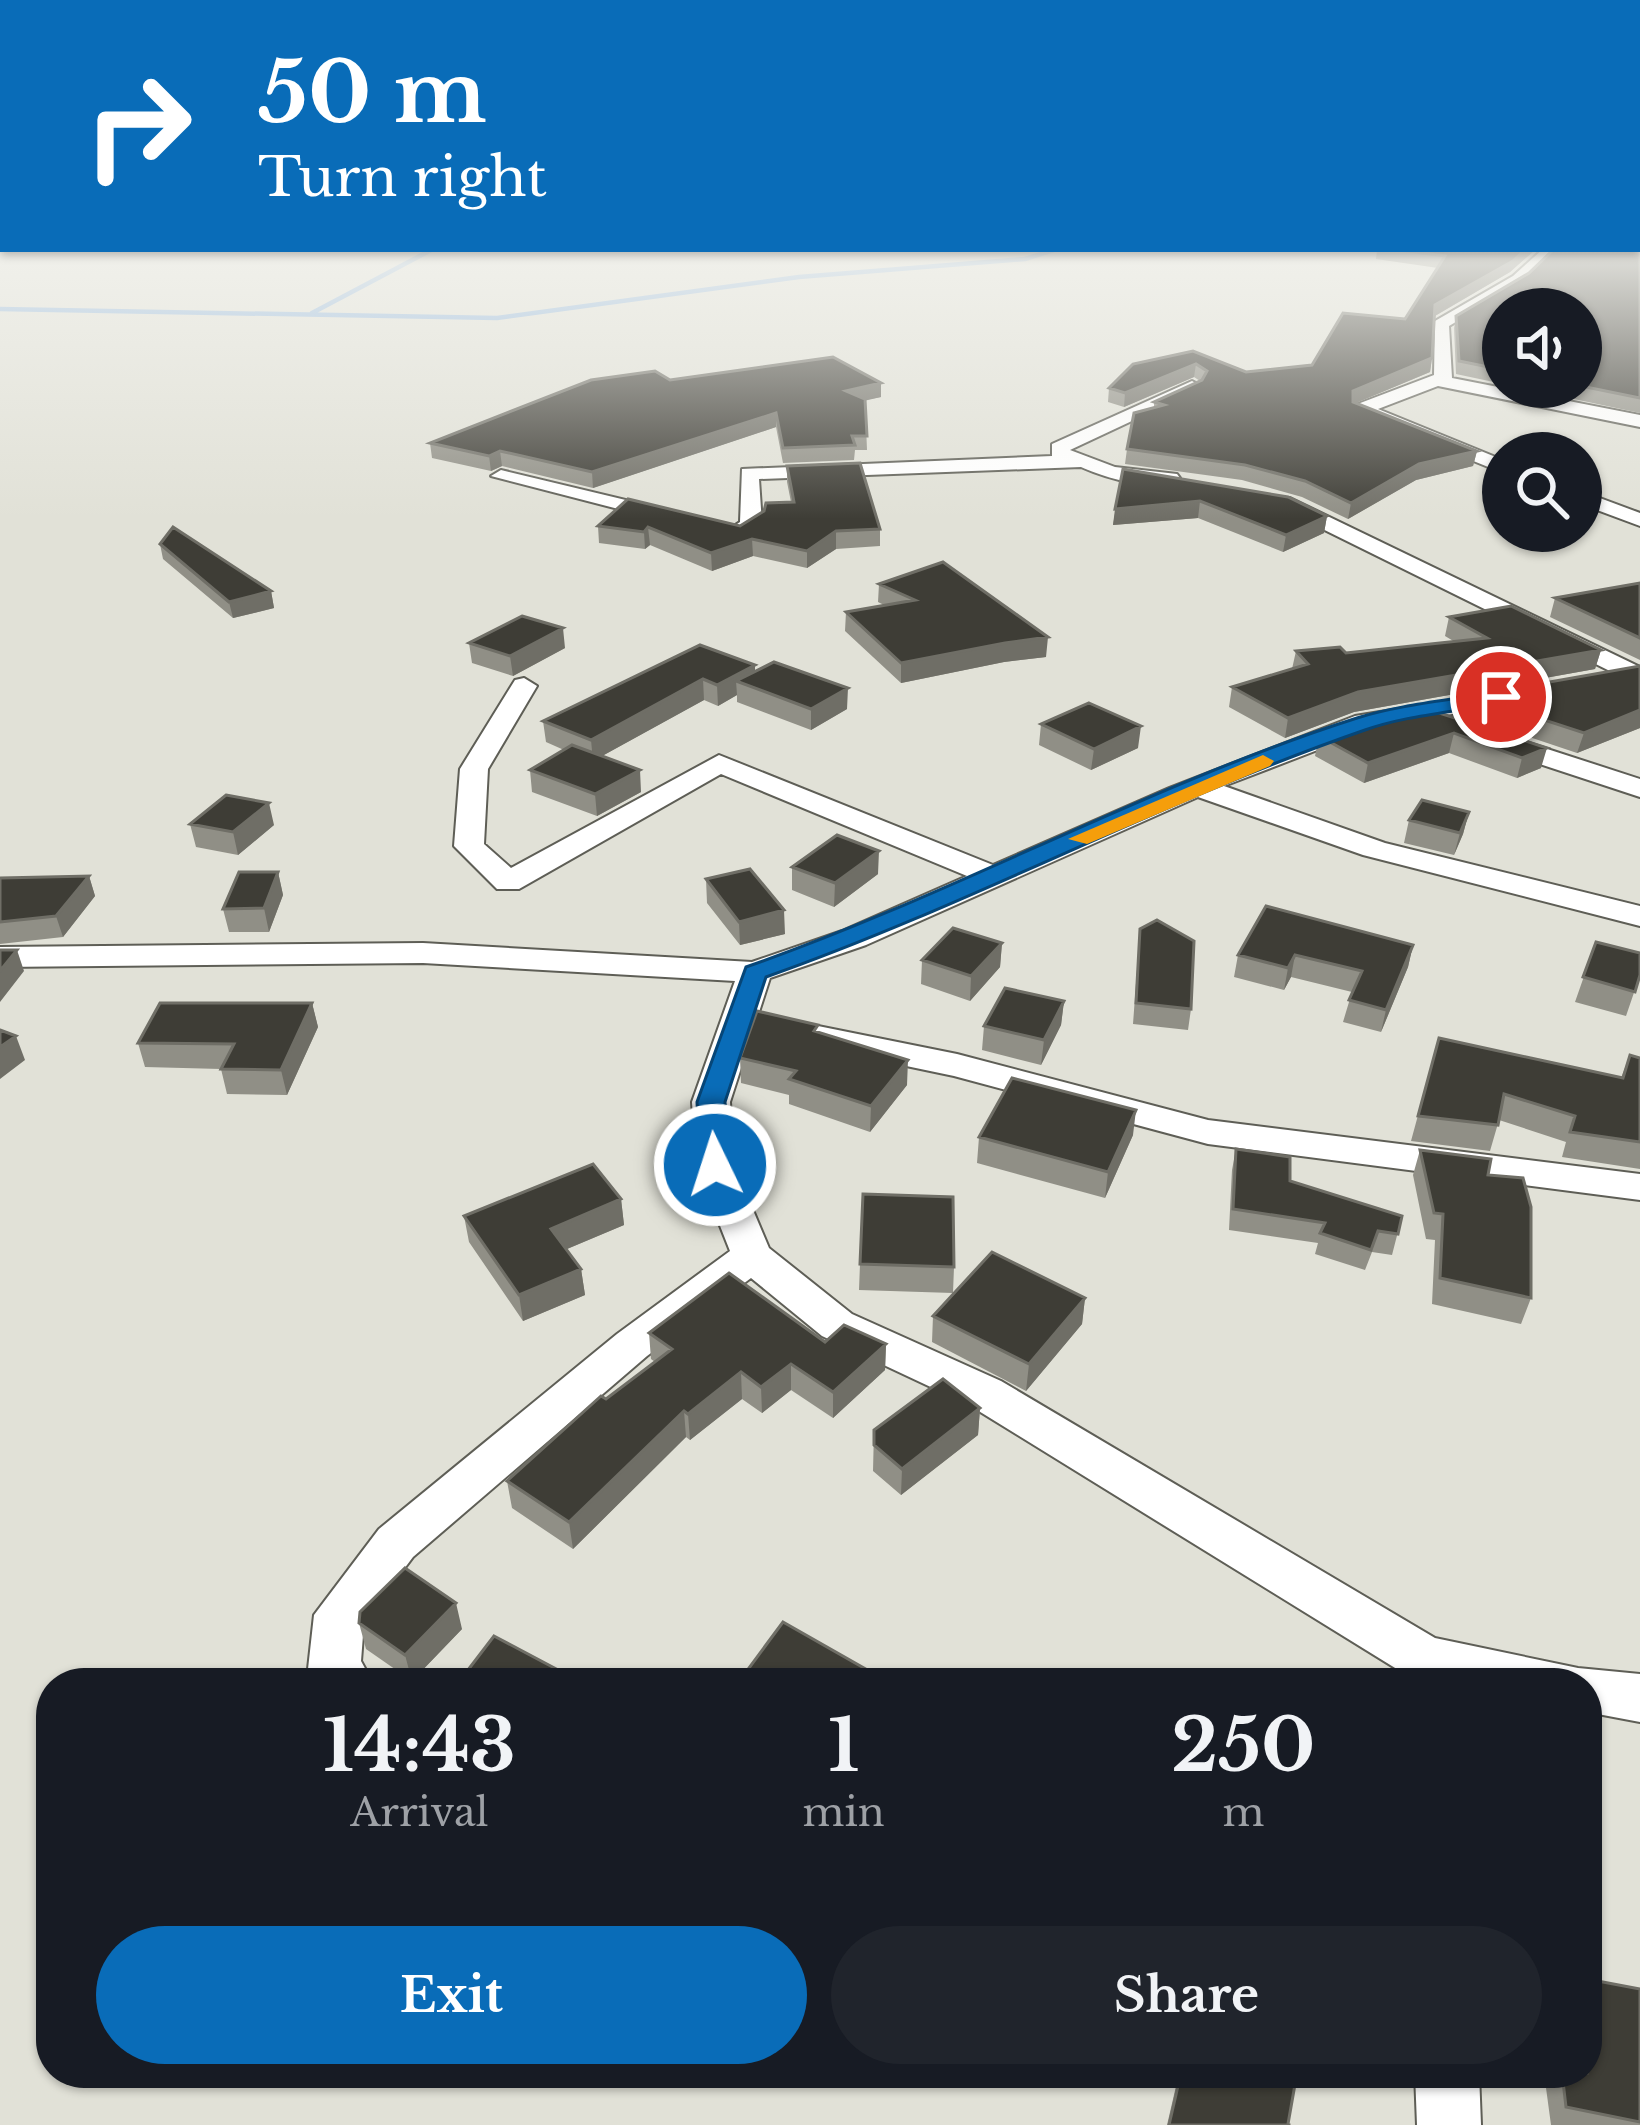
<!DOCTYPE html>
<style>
:root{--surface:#171b24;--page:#20242c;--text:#f1f3f6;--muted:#9ea1a6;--accent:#096cb8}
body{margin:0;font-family:"Libre Baskerville",serif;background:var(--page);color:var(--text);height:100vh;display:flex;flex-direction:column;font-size:45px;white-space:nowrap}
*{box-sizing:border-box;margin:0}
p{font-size:39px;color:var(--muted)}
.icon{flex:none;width:66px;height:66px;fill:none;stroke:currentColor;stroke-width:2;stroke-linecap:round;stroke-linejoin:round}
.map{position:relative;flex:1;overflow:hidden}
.sheet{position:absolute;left:36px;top:1668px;width:1566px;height:420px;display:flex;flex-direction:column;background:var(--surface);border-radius:48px;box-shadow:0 3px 9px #0004}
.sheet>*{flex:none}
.banner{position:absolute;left:0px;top:0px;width:1641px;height:252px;box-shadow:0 3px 9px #0004;background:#096cb8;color:#fff;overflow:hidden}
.tools{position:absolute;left:1482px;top:288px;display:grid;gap:24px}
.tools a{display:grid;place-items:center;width:120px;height:120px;border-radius:50%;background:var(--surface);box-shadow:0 3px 9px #0004;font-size:60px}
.pin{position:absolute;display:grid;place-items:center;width:102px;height:102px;color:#fff;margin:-51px;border:6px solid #fff;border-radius:50%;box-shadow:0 3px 12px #0007}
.me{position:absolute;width:132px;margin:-66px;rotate:356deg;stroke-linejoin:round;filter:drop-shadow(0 0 9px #0008)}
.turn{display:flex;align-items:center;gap:42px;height:252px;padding:0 60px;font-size:54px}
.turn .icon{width:156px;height:156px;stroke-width:2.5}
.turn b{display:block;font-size:84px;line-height:102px}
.eta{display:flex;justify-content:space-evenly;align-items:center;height:204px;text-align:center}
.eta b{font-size:72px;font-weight:800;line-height:84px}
.action{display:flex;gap:24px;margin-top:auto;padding:24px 60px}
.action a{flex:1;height:138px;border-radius:72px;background:var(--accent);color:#fff;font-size:48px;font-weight:800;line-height:138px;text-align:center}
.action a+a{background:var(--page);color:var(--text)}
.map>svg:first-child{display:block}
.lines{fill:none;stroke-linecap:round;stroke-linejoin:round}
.stream{stroke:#87b1de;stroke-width:4.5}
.minor-casing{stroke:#5e5e56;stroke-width:4}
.minor{fill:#fff;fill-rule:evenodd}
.wall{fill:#908f86}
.shaded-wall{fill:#6f6e66}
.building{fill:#3e3d36;stroke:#6f6e66;stroke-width:3}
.route{fill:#096cb8;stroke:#064678;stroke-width:3}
.slow{fill:#f59e0b}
</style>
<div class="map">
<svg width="1640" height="2125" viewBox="0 0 1640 2125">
<rect width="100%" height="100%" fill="#e1e1d7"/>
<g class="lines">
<path class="stream" d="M0,309L497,318L799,277L1025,259L1057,249
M312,313L433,249"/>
<defs>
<path id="minor" d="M1543,249H1559L1523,282L1449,326L1452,378L1640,415V427L1438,386L1378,409L1503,460V473L1355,413V405L1434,375L1435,321L1513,276Z
M1192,381L1201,386L1198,390L1070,450L1115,467L1177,474L1180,478C1157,494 1106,478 1081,467L759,479L762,524L738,540L491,476L501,470L734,526L740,522L742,469L1052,456V444Z
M1581,491L1640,513V526L1581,504Z
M1276,498H1290L1640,667V680L1626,679L1276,506Z
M524,678L537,686L488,769L484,844L511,868L719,755L993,865L1169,788L1355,716L1527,688V700L1372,729L1224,786L1385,843L1640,906V926L1363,855L1198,797L866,945L770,978L730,1102L734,1165L769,1248L852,1314L1001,1381L1435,1638L1578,1668L1640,1674V1722L1587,1712V1683H1401L1400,1671L969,1405L822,1336L751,1278L647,1356L413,1557L364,1622L361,1661L373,1683H314L308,1669L314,1615L379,1529L617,1334L730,1251L696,1165L692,1102L735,981L423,963L0,967V947L423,943L752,962L842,931L967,876L721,774L519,889H497L454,846L460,769L515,680Z
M1498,733L1640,779V797L1488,747L1484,741Z
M818,1026L957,1054L1208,1120L1640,1174V1200L1208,1144L954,1076L806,1045L800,1037Z
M1415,2073H1479L1481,2125H1417Z"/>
</defs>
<use href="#minor" class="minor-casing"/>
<use href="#minor" class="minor"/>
</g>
<path class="wall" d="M1640,221V413L1517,387H1581V309H1503V384L1456,374L1454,328L1456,316L1529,273Z
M1377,249H1536L1510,272L1435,316L1432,358L1430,372L1356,403L1477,451L1473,466L1416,480L1348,519L1302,497L1242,480L1125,464L1127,449L1154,408V402L1200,381L1194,377L1124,407L1108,402L1109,388L1193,351L1246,372L1312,365L1405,319L1438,268L1376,259Z
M670,380L881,383V397L865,400L867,450H855L854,460L783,463L776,427L593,488L502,466L491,471L432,458L430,443Z
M787,466L880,529V546L836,549L807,568L753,556L712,571L650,545L645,549L599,543L598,526H740L764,511L791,502L787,482Z
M1123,469L1327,516L1324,533L1283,552L1198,518L1113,525Z
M160,544L271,591L274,608L233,618L163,559Z
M1640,583V660L1550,617L1555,598Z
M879,584L1046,657L1004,662L901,683L845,631L846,612L884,605L878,602Z
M1449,617L1601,650L1595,669L1354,712L1285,738L1229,707L1232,687L1292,669L1296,651L1346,653L1455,642L1445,636Z
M469,643L565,648L513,676L472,663Z
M755,665V672L847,709L811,730L737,702V695L718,706L704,700L602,756L641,792L597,816L532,792L530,770L564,750L546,742L543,721Z
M1640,666V728L1577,753L1466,716L1471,696Z
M1418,706L1541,768L1517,778L1449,753L1364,783L1315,756L1319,736Z
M1041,724L1138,748L1091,770L1039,745Z
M1469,812L1463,834L1454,855L1404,843L1409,820Z
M190,824L274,825L238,855L196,847Z
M792,867L878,874L834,907L792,890Z
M278,872L283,895L269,932H229L223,909Z
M89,876L95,896L63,937L0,944V878Z
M706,879L785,934L740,945L707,903Z
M1140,929L1191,1009L1188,1030L1133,1024Z
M1596,942L1640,975L1626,1016L1575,1002Z
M1002,943L1000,967L970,1001L921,984L922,960Z
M1413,945L1408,967L1381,1032L1343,1022L1352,992L1291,977L1284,990L1234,977L1238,955Z
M1064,1001L1061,1025L1041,1065L982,1050L984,1026Z
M312,1003L318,1027L287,1095L227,1094L221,1069L145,1067L138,1043Z
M818,1032L907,1085L870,1132L789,1104V1095L741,1083L740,1058Z
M1439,1038L1621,1078L1630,1055L1640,1058V1169L1562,1157L1566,1142L1499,1120L1490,1151L1411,1141Z
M1133,1135L1105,1198L977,1163L979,1137Z
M1236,1149L1290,1181L1402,1216L1392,1255L1372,1252L1365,1270L1315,1254L1318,1243L1229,1230L1232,1170Z
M1420,1150L1488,1175L1531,1298L1521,1324L1432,1304L1435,1240L1426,1239L1413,1175Z
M621,1199L624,1225L567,1249L581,1269L585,1295L523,1321L469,1242L464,1216Z
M860,1264L954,1267L953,1293L859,1290Z
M1085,1298L1082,1324L1026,1391L932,1342L933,1316Z
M649,1333L886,1344L885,1370L833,1418L791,1390L762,1413L742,1399L690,1440L686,1437L573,1549L512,1508L507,1481L606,1399L655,1362L651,1359Z
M980,1408L978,1435L901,1495L873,1471L874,1430Z
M359,1623L462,1629L412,1681L366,1649Z
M746,1672L885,1683H746Z
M1640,1989V2125H1551L1544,2073H1587Z
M1179,2073H1297L1288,2124L1290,2125H1167Z"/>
<path class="shaded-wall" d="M1526,249H1536L1510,272L1433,317L1435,305Z
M1432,358L1430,372L1351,405L1353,391Z
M1196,364L1194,377L1124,407L1125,393Z
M881,383V397L846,405V391Z
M776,413V427L593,488L592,472Z
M500,451L502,466L491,471L489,456Z
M1477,451L1473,466L1416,480L1348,519L1351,503L1419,464Z
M1200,501L1198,518L1113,525L1115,509Z
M1327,516L1324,533L1283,552L1286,535Z
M648,527L650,545L645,549L644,532Z
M836,531V549L807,568V551Z
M752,539L753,556L712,571L711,553Z
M271,591L274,608L233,618L229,602Z
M563,628L565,648L513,676L510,656Z
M1048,637L1046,657L1004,662L901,683V663L1005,643Z
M1601,650L1595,669L1354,712L1285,738L1288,718L1358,692Z
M755,665V685L736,681L737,695L718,706L717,685Z
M703,679L704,700L593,761L591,740Z
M848,688L847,709L811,730V709Z
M1640,710V728L1577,753L1584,733Z
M1141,726L1138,748L1091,770L1094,749Z
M1454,733L1449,753L1364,783L1368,763Z
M1547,748L1541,768L1517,778L1522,758Z
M640,770L641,792L597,816L595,794Z
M269,803L274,825L238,855L233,832Z
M1469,812L1463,834L1454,855L1460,833Z
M879,851L878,874L834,907L835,883Z
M278,872L283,895L269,932L264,908Z
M89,876L95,896L63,937L56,916Z
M784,910L785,934L740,945L739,922Z
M1002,943L1000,967L970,1001L971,976Z
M1413,945L1408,967L1381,1032L1386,1010Z
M17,950L24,971L0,1002V971Z
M1295,955L1291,977L1284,990L1288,968Z
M1064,1001L1061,1025L1041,1065L1044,1040Z
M312,1003L318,1027L287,1095L281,1070Z
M16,1036L25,1060L0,1079V1047Z
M908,1060L907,1085L870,1132L871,1106Z
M1136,1110L1133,1135L1105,1198L1108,1172Z
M621,1199L624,1225L555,1254L551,1229Z
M581,1269L585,1295L523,1321L519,1295Z
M1085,1298L1082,1324L1026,1391L1029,1364Z
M886,1344L885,1370L833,1418V1392Z
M791,1364V1390L762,1413L761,1387Z
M741,1372L742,1399L690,1440L688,1414Z
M980,1408L978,1435L901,1495L902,1469Z
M684,1411L686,1437L573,1549L569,1522Z
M456,1603L462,1629L412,1681L405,1655Z"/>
<path class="building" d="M1638,221H1640V398L1581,386V309H1503V370L1459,361L1456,316L1529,273L1554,249H1638Z
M1392,249H1526L1513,261L1435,305L1432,358L1353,391V402L1477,451L1419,464L1351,503L1305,481L1245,465L1127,449L1134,413L1164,405L1154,402L1202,380L1207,371L1196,364L1125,393L1109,388L1133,364L1193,351L1246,372L1312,365L1343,313L1405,319L1445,256Z
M833,357L881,383L846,391L865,399L867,436H852L855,445L783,448L776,413L592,472L500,451L489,456L430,443L591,380L655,371L670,380Z
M860,463L880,529L836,531L807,551L752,539L711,553L648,527L644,532L598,526L628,499L740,526L764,511L766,503L794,502L787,466Z
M1123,469L1288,497L1327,516L1286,535L1200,501L1115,509Z
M173,527L271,591L229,602L160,544Z
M943,562L1048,637L1005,643L901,663L846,612L915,600L879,584Z
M1640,583V638L1555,598Z
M1511,606L1601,650L1358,692L1288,718L1232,687L1308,664L1296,651L1340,647L1346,653L1487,638L1449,617Z
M522,616L563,628L510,656L469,643Z
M700,645L755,665L717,685L703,679L591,740L543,721Z
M774,662L848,688L811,709L736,681Z
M1640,666V710L1584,733L1471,696Z
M1089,703L1141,726L1094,749L1041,724Z
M1418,706L1547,748L1522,758L1454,733L1368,763L1319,736L1377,714Z
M572,745L640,770L595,794L530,770Z
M226,795L269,803L233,832L190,824Z
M1422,800L1469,812L1460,833L1409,820Z
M837,835L879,851L835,883L792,867Z
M750,869L784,910L739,922L706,879Z
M239,872H278L264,908L223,909Z
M89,876L56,916L0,922V878Z
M1266,906L1413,945L1386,1010L1349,1000L1362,971L1295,955L1288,968L1238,955Z
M1157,920L1194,941L1191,1009L1136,1003L1140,929Z
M953,928L1002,943L971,976L922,960Z
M1596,942L1640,953V975L1635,992L1583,977Z
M0,950H17L0,971Z
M1005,988L1064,1001L1044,1040L984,1026Z
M160,1003H312L281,1070L221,1069L234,1044L138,1043Z
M757,1011L818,1025L814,1031L908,1060L871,1106L789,1079L796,1071L740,1058Z
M0,1030L16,1036L0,1047Z
M1439,1038L1623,1078L1630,1055L1640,1058V1142L1570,1132L1575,1116L1504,1094L1498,1125L1418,1116Z
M1012,1078L1136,1110L1108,1172L979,1137Z
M1236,1149L1290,1157V1181L1402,1216L1398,1234L1378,1231L1371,1250L1320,1233L1325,1223L1233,1209Z
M1420,1150L1491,1159L1488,1175L1523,1178L1531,1207V1298L1440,1278L1443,1214L1434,1213Z
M593,1164L621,1199L551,1229L581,1269L519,1295L464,1216Z
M863,1194L953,1197L954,1267L860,1264Z
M992,1252L1085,1298L1029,1364L933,1316Z
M729,1273L825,1342L844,1325L886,1344L833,1392L791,1364L761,1387L741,1372L688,1414L684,1411L569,1522L507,1481L601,1396L606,1399L672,1349L649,1333Z
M943,1379L980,1408L902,1469L874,1445V1430Z
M405,1568L456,1603L405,1655L359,1623L360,1612Z
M783,1622L885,1680L883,1683H765L746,1672Z
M494,1636L577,1680L575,1683H458Z
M1587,1979L1640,1989V2122L1566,2107L1562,2073H1587Z
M1181,2073H1297L1288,2124L1290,2125H1169Z"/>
<linearGradient id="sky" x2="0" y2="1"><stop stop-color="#81b3e4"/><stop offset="0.43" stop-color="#f2f2ed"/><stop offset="1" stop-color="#f2f2ed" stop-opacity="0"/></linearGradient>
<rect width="1640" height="519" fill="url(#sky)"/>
<path class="route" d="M1501,691L1511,697L1508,701C1461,712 1410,714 1365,730C1160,801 970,905 766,977L725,1102L730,1165L715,1175L700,1165L697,1102L746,967C953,895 1147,785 1357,718C1402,704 1454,700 1501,691Z"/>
<path class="slow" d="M1263,755L1274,761L1270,766L1087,844L1068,839Z"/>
</svg>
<div class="tools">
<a><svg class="icon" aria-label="sound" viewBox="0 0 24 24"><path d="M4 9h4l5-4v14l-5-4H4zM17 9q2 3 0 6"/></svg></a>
<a><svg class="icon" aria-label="search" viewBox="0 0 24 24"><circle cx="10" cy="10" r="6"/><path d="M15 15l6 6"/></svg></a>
</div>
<div class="pin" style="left:1501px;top:697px;background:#d93025"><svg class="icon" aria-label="arrive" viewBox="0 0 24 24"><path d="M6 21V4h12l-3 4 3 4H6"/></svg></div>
<svg class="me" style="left:715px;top:1165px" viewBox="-20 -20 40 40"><circle r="17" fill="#096cb8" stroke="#fff" stroke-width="3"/><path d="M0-11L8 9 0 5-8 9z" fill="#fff"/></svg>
<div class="banner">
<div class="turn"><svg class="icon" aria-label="right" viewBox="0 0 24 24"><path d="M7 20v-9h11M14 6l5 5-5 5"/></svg><div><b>50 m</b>Turn right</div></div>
</div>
<section class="sheet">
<div class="eta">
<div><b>14:43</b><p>Arrival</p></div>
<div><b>1</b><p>min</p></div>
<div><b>250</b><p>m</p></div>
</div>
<div class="action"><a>Exit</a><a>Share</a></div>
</section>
</div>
